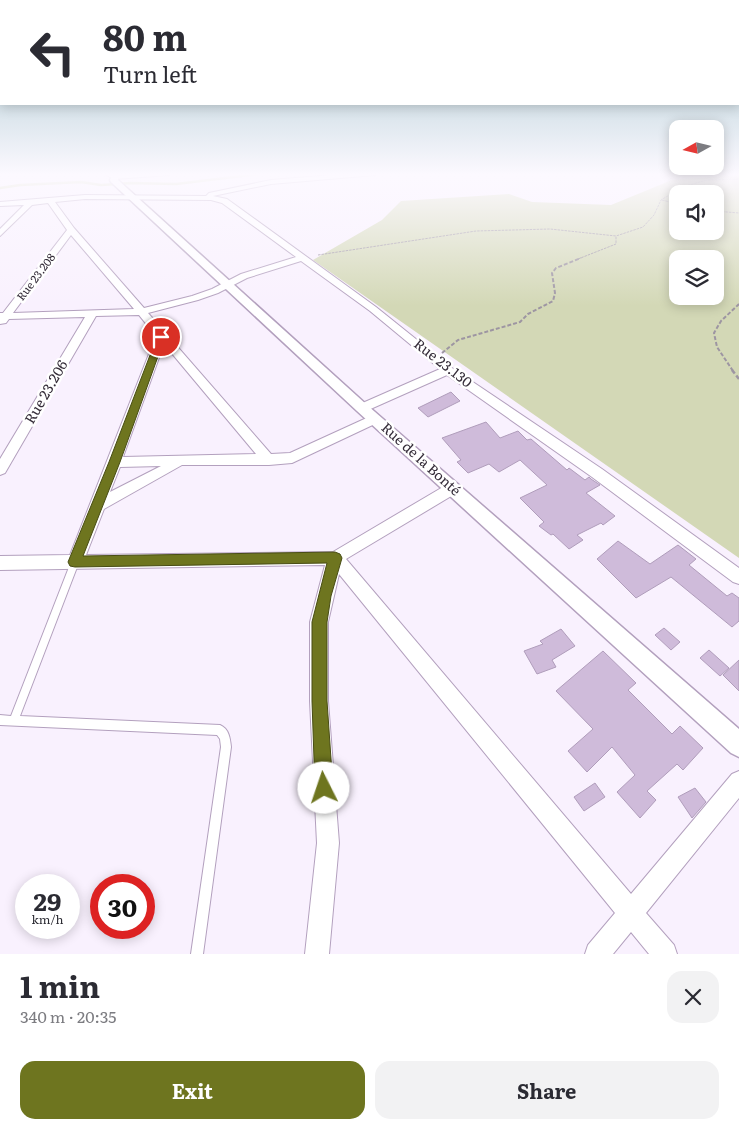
<!DOCTYPE html>
<meta charset="utf-8">
<style>
:root{--surface:#fff;--page:#f2f2f3;--text:#2b2b33;--muted:#7c7c81;--accent:#6e751f}
body{margin:0;font-family:Literata,serif;background:var(--page);color:var(--text);height:100vh;display:flex;flex-direction:column;font-size:19px;white-space:nowrap}
*{box-sizing:border-box;margin:0}
p{font-size:16px;color:var(--muted)}
.icon{flex:none;width:28px;height:28px;fill:none;stroke:currentColor;stroke-width:2;stroke-linecap:round;stroke-linejoin:round}
.map{position:relative;height:954px;overflow:hidden}
.panel{display:flex;flex-direction:column;background:var(--surface);flex:1}
.panel>*{flex:none}
.hud{position:absolute;left:0px;top:0px;width:740px;height:105px;box-shadow:0 2px 12px #0003;background:#fff;color:var(--text);overflow:hidden}
.needle{width:32px;rotate:262deg}
.tools{position:absolute;left:669px;top:120px;display:grid;gap:10px}
.tools a{display:grid;place-items:center;width:55px;height:55px;border-radius:10px;background:var(--surface);box-shadow:0 2px 12px #0003;font-size:25px}
.speed{position:absolute;left:15px;top:874px;display:flex;gap:10px;font-size:25px;font-weight:700;text-align:center}
.speed>*{display:grid;place-content:center;width:65px;height:65px;border-radius:50%;background:var(--surface);box-shadow:0 2px 12px #0003;line-height:1}
.speed small{font-size:12px;font-weight:400}
.speed .limit{border:8px solid #d22;background:#fff;color:#111}
.pin{position:absolute;display:grid;place-items:center;width:42px;height:42px;color:#fff;margin:-21px;border:2px solid #fff;border-radius:50%;box-shadow:0 1px 5px #0007}
.me{position:absolute;width:55px;margin:-28px;rotate:356deg;stroke-linejoin:round;filter:drop-shadow(0 0 4px #0008)}
.turn{display:flex;align-items:center;gap:18px;height:105px;padding:0 20px;font-size:22px}
.turn .icon{width:65px;height:65px;stroke-width:2.5}
.turn b{display:block;font-size:35px;line-height:42px}
.round{display:grid;place-items:center;flex:none;width:52px;height:52px;border-radius:15px;background:var(--page)}
.summary{display:flex;align-items:center;justify-content:space-between;height:85px;padding:0 20px}
h1{font-size:30px;font-weight:700;line-height:38px}
.cta{display:flex;gap:10px;margin-top:auto;padding:10px 20px}
.cta a{flex:1;height:58px;border-radius:15px;background:var(--accent);color:#fff;font-size:20px;font-weight:700;line-height:58px;text-align:center}
.cta a+a{background:var(--page);color:var(--text)}
.map>svg:first-child{display:block}
.green{fill:#d3d8b6;fill-rule:evenodd}
.lines{fill:none;stroke-linecap:round;stroke-linejoin:round}
.stream{stroke:#c7cf99;stroke-width:2.5}
.building{fill:#cfbbda;stroke:#b09dbb}
.service-casing{stroke:#b3a0be;stroke-width:2}
.minor-casing{stroke:#b3a0be;stroke-width:2}
.tertiary-casing{stroke:#b3a0be;stroke-width:3}
.path-far2{stroke:#9d95a2;stroke-width:1;stroke-dasharray:2.5 1;stroke-linecap:butt}
.path-far1{stroke:#9d95a2;stroke-width:2;stroke-dasharray:4 2;stroke-linecap:butt}
.path{stroke:#9d95a2;stroke-width:2.5;stroke-dasharray:4.5 2.5;stroke-linecap:butt}
.service{fill:#fff;fill-rule:evenodd}
.minor{fill:#fff;fill-rule:evenodd}
.tertiary{fill:#fff;fill-rule:evenodd}
.route{fill:#6e751f;stroke:#484c14}
.labels{text-anchor:middle;stroke-width:5;stroke-linejoin:round;paint-order:stroke}
.far-street-label{font-size:11px;fill:#352d39;stroke:#fff}
.street-label{font-size:14px;fill:#352d39;stroke:#fff}
</style>
<div class="map">
<svg width="739" height="954" viewBox="0 0 739 954">
<rect width="100%" height="100%" fill="#f9f1fe"/>
<path class="green" d="M739,175V558L313,260L382,220L401,201L509,194L532,202L611,205L672,180ZM678,194H715V231H678ZM678,259H715V296H678Z"/>
<g class="lines">
<path class="stream" d="M309,173H322
M0,188L20,185L81,182L101,185L131,183L176,184L259,174L299,173"/>
</g>
<path class="building" d="M451,392L460,401L428,417L418,408Z
M486,422L500,438L518,431L527,440L531,439L567,470L569,468L585,480L589,477L591,479L600,485L586,493L615,516L603,525L601,523L577,535L583,540L569,549L553,534L551,535L539,526L544,522L520,498L547,485L520,460L499,472L489,464L468,473L457,462L461,460L442,438Z
M618,541L650,564L678,545L696,559L689,565L727,596L732,593L739,598V621L732,627L671,577L636,598L597,559Z
M664,628L680,642L671,650L655,635Z
M561,629L575,646L552,660L556,667L537,674L524,651L543,644L540,641Z
M709,650L729,668L720,676L700,658Z
M603,651L636,683L628,690L672,734L680,726L703,748L683,770L677,764L647,791L656,800L640,818L617,792L635,775L612,747L587,772L568,751L593,729L556,691Z
M739,660V691L723,675Z
M595,783L605,797L584,811L574,797Z
M695,788L706,802L692,818L678,797Z"/>
<g class="lines">
<defs>
<path id="service" d="M75,559L78,560L79,562L20,716L220,725C229,729 230,738 231,747L203,954H191L221,747L220,739L217,735L0,725V715L11,716L71,562L72,560Z"/>
<path id="minor" d="M103,173H111L115,175L172,173L169,175L114,179Z
M356,173H378L375,175L271,184L213,196L227,199L376,307L452,368L602,469L739,568V584L733,582L592,477L447,375L366,411H358L356,408L358,405L440,369L370,311L301,261L247,278L218,293L198,300L148,313L271,454L290,453L371,416H379L381,419L379,422L292,463L269,465H182L104,509L86,555L333,552L448,484L453,483L458,484L460,488L458,492L346,559L631,894L732,774L739,771V798L646,913L674,945L677,954H649L631,932L613,954H585L588,945L615,913L339,574L328,622V701L339,843L329,954H305L317,843L310,701V622L325,565L0,570V556L70,555L156,336L139,315L96,316L5,473L0,475V459L85,317L9,319L6,323L0,324V313H3L67,230L48,203L32,205L0,236V229L24,205L0,206V202L85,195L206,196L209,193L271,180ZM85,199L211,200L222,203L296,257L241,274L212,289L192,296L144,308L74,228L55,202ZM71,235L134,309L13,313ZM164,344L256,454L123,457ZM161,466L110,492L120,467Z"/>
<path id="tertiary" d="M113,173H121L118,180L367,405L739,729V757L731,753L357,411L111,182L110,180Z"/>
</defs>
<use href="#service" class="service-casing"/>
<use href="#minor" class="minor-casing"/>
<use href="#tertiary" class="tertiary-casing"/>
<path class="path-far2" d="M662,200L678,204
M715,211L739,213
M318,255L476,231L550,229L616,236L643,227L654,215L661,200L683,187L706,180L739,179
M578,259L616,244V236"/>
<path class="path-far1" d="M442,353L458,340L520,322L528,314L553,301L555,293L552,273L556,268L581,258
M733,371L717,347L714,333L721,321L739,304"/>
<path class="path" d="M732,370L739,379"/>
<use href="#service" class="service"/>
<use href="#minor" class="minor"/>
<use href="#tertiary" class="tertiary"/>
</g>
<linearGradient id="sky" x2="0" y2="1"><stop stop-color="#9bbfc8"/><stop offset="0.57" stop-color="#fcf9ff"/><stop offset="1" stop-color="#fcf9ff" stop-opacity="0"/></linearGradient>
<rect width="739" height="306" fill="url(#sky)"/>
<path class="route" d="M161,334L165,337L120,462L83,556L335,552L340,554L342,558L331,596L327,622V701L333,788L330,794L324,796L318,794L315,788L312,701V622L327,563L75,567L70,566L68,562L109,462L157,337Z"/>
<g class="labels">
<g class="far-street-label">
<text transform="translate(36 277) rotate(-53)" y="4">Rue 23.208</text>
</g>
<g class="street-label">
<text transform="translate(443 363) rotate(38)" y="5">Rue 23.130</text>
<text transform="translate(46 392) rotate(-60)" y="5">Rue 23.206</text>
<text transform="translate(421 459) rotate(42)" y="5">Rue de la Bonté</text>
</g>
</g>
</svg>
<div class="tools">
<a><svg class="needle" viewBox="-14 -14 28 28"><path d="M0-13l5 13h-10z" fill="#e53935"/><path d="M0 13l5-13h-10z" fill="#7c7c81"/></svg></a>
<a><svg class="icon" aria-label="sound" viewBox="0 0 24 24"><path d="M4 9h4l5-4v14l-5-4H4zM17 9q2 3 0 6"/></svg></a>
<a><svg class="icon" aria-label="layers" viewBox="0 0 24 24"><path d="M12 4l9 5-9 5-9-5zM3 14l9 5 9-5"/></svg></a>
</div>
<div class="speed"><div>29<small>km/h</small></div><div class="limit">30</div></div>
<div class="pin" style="left:161px;top:337px;background:#d93025"><svg class="icon" aria-label="arrive" viewBox="0 0 24 24"><path d="M6 21V4h12l-3 4 3 4H6"/></svg></div>
<svg class="me" style="left:324px;top:788px" viewBox="-20 -20 40 40"><circle r="19" fill="#fff"/><path d="M0-13L10 11 0 6-10 11z" fill="#6e751f"/></svg>
<div class="hud">
<div class="turn"><svg class="icon" aria-label="left" viewBox="0 0 24 24"><path d="M17 20v-9H6M10 6l-5 5 5 5"/></svg><div><b>80 m</b>Turn left</div></div>
</div>
</div>
<section class="panel">
<div class="summary"><div><h1>1 min</h1><p>340 m · 20:35</p></div><a class="round"><svg class="icon" aria-label="close" viewBox="0 0 24 24"><path d="M6 6l12 12M18 6L6 18"/></svg></a></div>
<div class="cta"><a>Exit</a><a>Share</a></div>
</section>
